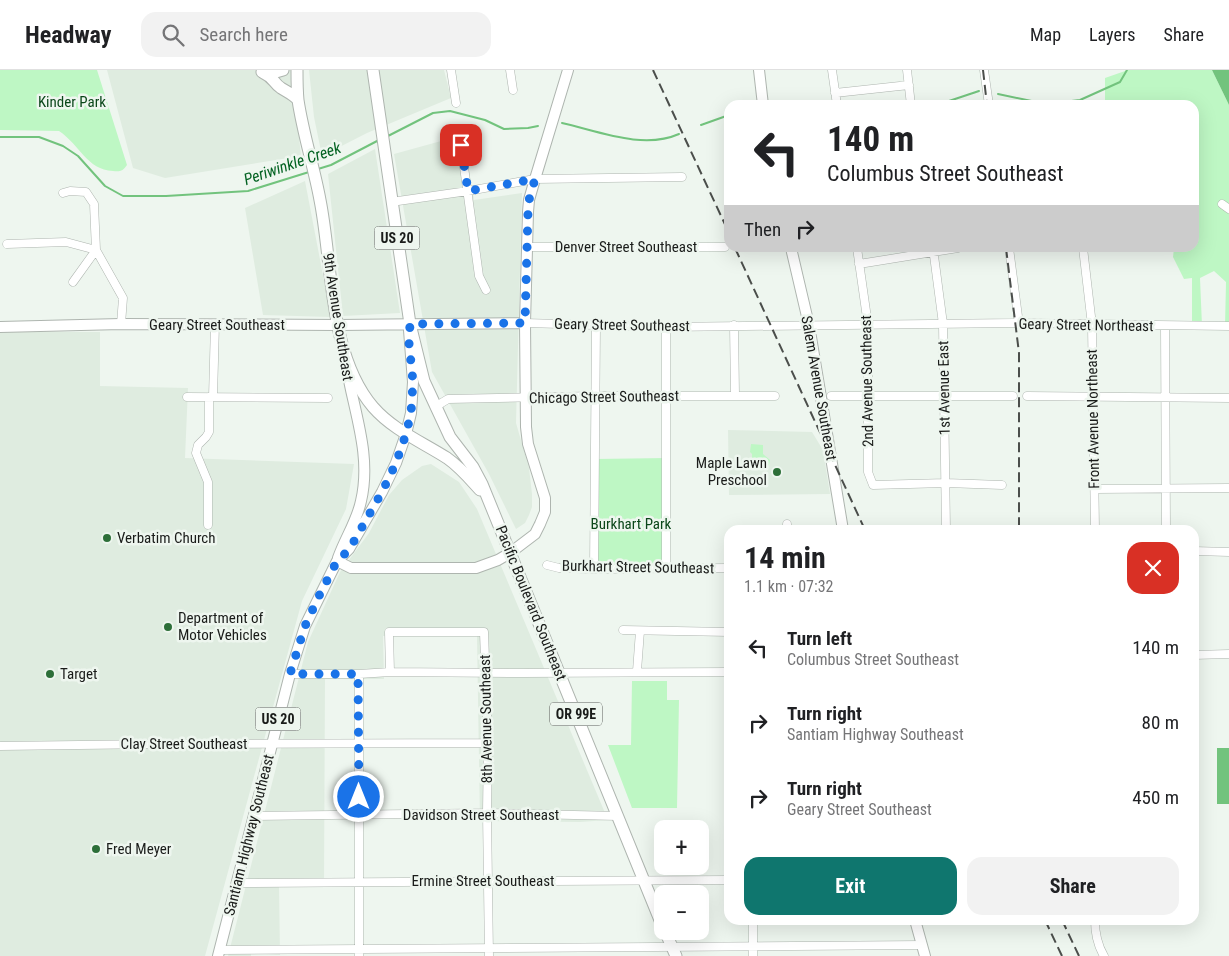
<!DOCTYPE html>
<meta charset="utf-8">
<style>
:root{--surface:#fff;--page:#f2f2f2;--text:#202124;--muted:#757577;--line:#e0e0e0;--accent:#0f766e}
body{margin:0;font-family:"Roboto Condensed",sans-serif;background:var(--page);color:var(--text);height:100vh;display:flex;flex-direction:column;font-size:19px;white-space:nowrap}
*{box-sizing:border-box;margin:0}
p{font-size:16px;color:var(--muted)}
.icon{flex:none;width:28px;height:28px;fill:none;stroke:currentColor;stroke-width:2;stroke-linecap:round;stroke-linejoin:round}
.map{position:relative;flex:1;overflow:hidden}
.drawer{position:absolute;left:724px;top:455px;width:475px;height:400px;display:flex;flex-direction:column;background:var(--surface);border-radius:15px;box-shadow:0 5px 20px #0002}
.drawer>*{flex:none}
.hud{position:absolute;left:724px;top:30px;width:475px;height:152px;border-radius:15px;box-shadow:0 5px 20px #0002;background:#fff;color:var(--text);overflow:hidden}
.controls{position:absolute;left:654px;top:750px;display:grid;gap:10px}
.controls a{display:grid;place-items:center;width:55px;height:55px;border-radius:10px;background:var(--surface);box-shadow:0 5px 20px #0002;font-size:25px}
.pin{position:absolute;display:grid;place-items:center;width:42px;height:42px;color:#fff;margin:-21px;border-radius:10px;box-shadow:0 2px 8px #0006}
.me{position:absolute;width:55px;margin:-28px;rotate:0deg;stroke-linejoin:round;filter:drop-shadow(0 0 4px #0008)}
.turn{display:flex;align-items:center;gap:18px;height:105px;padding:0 20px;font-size:22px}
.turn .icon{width:65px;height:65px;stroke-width:2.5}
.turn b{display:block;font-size:35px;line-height:42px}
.then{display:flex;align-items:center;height:48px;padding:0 20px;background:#0003;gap:10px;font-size:19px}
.round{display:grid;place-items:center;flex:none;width:52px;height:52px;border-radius:15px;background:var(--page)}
.summary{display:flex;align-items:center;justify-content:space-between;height:85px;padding:0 20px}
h1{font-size:30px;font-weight:700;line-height:38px}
.button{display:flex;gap:10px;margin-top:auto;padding:10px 20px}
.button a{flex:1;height:58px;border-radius:15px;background:var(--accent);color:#fff;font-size:20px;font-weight:700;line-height:58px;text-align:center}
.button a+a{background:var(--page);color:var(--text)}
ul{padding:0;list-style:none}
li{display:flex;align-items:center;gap:15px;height:75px;padding:0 20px}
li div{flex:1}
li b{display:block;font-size:19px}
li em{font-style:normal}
header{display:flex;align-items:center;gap:30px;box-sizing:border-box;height:70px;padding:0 25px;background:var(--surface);border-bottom:1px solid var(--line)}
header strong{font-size:24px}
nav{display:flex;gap:28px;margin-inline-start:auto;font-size:18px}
.search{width:350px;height:45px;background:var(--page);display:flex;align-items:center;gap:12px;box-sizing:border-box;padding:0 18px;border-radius:15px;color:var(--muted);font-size:19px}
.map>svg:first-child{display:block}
.built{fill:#dfece0}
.green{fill:#bef7c4}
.water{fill:#72c37d}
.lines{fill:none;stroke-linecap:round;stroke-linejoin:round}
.stream{stroke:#72c37d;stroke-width:2}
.minor-casing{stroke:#aeb5af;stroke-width:9}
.major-casing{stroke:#aeb5af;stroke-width:12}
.highway-casing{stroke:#aeb5af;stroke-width:13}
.minor{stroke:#fff;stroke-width:8}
.major{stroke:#fff;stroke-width:10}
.highway{stroke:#fff;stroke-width:11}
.rail{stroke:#4b4e4b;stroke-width:2;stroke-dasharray:10 5;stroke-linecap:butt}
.route{stroke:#1a73e8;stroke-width:9;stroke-dasharray:0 16.2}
.poi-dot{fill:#2d6f39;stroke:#eef6ef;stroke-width:2}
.labels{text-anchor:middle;stroke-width:5;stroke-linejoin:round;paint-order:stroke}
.shield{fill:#eef6ef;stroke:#5a5d5a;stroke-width:1}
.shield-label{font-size:14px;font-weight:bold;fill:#1a1c1a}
.park-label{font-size:15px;fill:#0b471a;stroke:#eef6ef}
.street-label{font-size:15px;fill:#1a1c1a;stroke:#eef6ef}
.poi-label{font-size:15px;fill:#1a1c1a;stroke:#eef6ef;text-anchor:start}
.water-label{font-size:16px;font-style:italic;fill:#036222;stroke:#eef6ef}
</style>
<header>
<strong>Headway</strong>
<div class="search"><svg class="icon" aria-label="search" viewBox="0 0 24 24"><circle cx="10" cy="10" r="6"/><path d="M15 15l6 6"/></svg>Search here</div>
<nav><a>Map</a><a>Layers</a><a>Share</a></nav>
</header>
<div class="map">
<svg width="1229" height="886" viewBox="0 0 1229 886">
<rect width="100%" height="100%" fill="#eef6ef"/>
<path class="built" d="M107,0H292L301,86L165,108L133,98Z
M309,0H444L451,28L367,63L322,86L314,47Z
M463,65L474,130L522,123L516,353L529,398L532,424V437L529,445L525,453L516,459L489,404L432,302L394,84Z
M375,79L400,243L343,246L328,104Z
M305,111L331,247L263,245L245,138Z
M0,262H100V316L188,318L185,388L354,394L346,439L302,531L205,886H0Z
M728,360L812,362L823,380L830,424L729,425Z
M431,394L459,412L477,439L608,750L580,752L480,751L477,566H383L384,609H325L324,814L279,816L280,885L251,883V886H228L308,572L340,502L369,463L389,425L402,410L422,396Z"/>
<path class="green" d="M0,0H97L127,95C123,101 120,102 113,101C87,100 79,74 59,61L0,60Z
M1128,0H1212L1229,35V256H1225L1226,212L1214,201L1200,208L1202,256H1192V208L1184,209L1173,187L1174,178H1194V35H1105V8Z
M751,374L763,375V384L770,390L769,395L766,398L754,397L752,394V384L750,382Z
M667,388L666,499H594L595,389Z
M632,611H667V630H679L677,738H632L608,675H631Z"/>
<path class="water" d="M1212,0H1229V35Z
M1217,678H1229V734H1217Z"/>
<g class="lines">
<path class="stream" d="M998,24L1046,34L1080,30L1120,12L1127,0
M937,35L979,21
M562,53C598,61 643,80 679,64
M701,55L729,45
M388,66L433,43L450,41L485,50L504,59L528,58L538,56
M0,67H39L63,76L78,86L105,116L123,126H166L248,121L309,102
M318,99L331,95L379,70"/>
<defs>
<path id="minor" d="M451,0L456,33
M510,0L513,20
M832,0L837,35
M907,0L911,35
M984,0L989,35
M835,23L909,15
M461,75L479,206L486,220
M63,123L70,121L86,122L94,134L96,180L123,228L121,254
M391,132L468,121L535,109L682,107
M1222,134L1229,139
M7,174L66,172L96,180L73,212
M527,177H725
M857,178L868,255V402L873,415L946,413L1002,415
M933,178L943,254L946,460
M1009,178L1019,254
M1083,178L1092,255L1095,460
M859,194L958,178
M525,253L666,257L1014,253L1229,256
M734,255L735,325
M1165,256L1166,460
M666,257V499
M831,326H1013
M1027,326L1229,328
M187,327L328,328
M213,327L215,254
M435,337L448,329L596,326H775
M1095,419L1229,418
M208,455V412L196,383L198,375L206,367L209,362V327
M787,460V454
M1194,481L1229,482
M547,495L559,498L594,499L729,498
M594,499L596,255
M623,560L729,562
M1194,585L1229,584
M637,601L640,561
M390,602L389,562H484L488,673L487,743L489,886
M290,604H359L390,602L523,603L729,602
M359,604V886
M0,676L158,674L488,673
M254,746L487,743L618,746
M237,813L729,810
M1095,850C1095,862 1098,876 1104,886
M220,880L922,875
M753,886V850"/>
<path id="major" d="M759,0L763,35
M791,178L809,255L843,460
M0,257L121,254L338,255L525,253
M338,488C345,468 357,451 361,431C372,384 353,340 346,294
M337,491L351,498H476L498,490L510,483L535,464L540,454L545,442V428L528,374L526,357L525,253L528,142L529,130L535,109L568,0
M915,850L925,886
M218,886L290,604L305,556L337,491L349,479L382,422L396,393L406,364L411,343L413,312L409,260"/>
<path id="highway" d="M297,0C297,10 297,20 298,30C303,64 314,97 320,130C333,195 328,284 373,337C393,360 422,372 447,388C460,397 470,409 480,420
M373,0L410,254L424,311L450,367L473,397L482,414L662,855
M262,2C275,8 273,13 281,18C287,22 293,24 298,30
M263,2H276L283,0
M665,861L676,886"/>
</defs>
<use href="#minor" class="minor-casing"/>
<use href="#major" class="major-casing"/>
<use href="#highway" class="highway-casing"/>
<use href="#minor" class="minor"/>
<use href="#major" class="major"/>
<use href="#highway" class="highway"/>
<path class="rail" d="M653,0L729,163
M983,0L987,35
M735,178L865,460
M1006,178L1019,283V460
M1045,850L1062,886
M1062,850L1079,886"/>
</g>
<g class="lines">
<path class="route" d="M359,727L358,604H290L305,556L319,526L337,491L349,480L382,422L396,393L406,364L411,343L413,312L409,273L410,254L525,253L528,142L529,130L535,109L468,121L461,75"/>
</g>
<g class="poi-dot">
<circle cx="777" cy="402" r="5"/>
<circle cx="107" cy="468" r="5"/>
<circle cx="168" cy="557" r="5"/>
<circle cx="50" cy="604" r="5"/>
<circle cx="96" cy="779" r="5"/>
</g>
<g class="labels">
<g class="shield">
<rect x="374.5" y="156.5" width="45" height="23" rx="4"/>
<rect x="550" y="632.5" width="52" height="23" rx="4"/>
<rect x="255.5" y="637.5" width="45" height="23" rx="4"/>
</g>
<g class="shield-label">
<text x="397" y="173">US 20</text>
<text x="576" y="649">OR 99E</text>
<text x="278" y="654">US 20</text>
</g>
<g class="park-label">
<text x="72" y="37">Kinder Park</text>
<text x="631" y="459">Burkhart Park</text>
</g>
<g class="street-label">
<text x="626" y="182">Denver Street Southeast</text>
<text transform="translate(338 247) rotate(81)" y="5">9th Avenue Southeast</text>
<text x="217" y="260">Geary Street Southeast</text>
<text transform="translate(622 255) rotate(1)" y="5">Geary Street Southeast</text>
<text transform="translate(1086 255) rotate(1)" y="5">Geary Street Northeast</text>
<text transform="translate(867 311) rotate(-91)" y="5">2nd Avenue Southeast</text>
<text transform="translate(819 318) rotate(80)" y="5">Salem Avenue Southeast</text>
<text transform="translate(944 318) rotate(-91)" y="5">1st Avenue East</text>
<text transform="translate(604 327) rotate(-1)" y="5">Chicago Street Southeast</text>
<text transform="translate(1093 349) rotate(-91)" y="5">Front Avenue Northeast</text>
<text transform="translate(638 497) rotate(1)" y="5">Burkhart Street Southeast</text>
<text transform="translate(531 533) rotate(68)" y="5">Pacific Boulevard Southeast</text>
<text transform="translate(486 649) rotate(-91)" y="5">8th Avenue Southeast</text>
<text x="184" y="679">Clay Street Southeast</text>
<text x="481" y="750">Davidson Street Southeast</text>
<text transform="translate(249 765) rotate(-76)" y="5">Santiam Highway Southeast</text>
<text x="483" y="816">Ermine Street Southeast</text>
</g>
<g class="poi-label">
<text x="767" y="398" text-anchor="end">Maple Lawn<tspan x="767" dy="17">Preschool</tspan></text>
<text x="117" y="473">Verbatim Church</text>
<text x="178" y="553">Department of<tspan x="178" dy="17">Motor Vehicles</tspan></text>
<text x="60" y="609">Target</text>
<text x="106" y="784">Fred Meyer</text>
</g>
<g class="water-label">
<text transform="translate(292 93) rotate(-19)" y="6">Periwinkle Creek</text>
</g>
</g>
</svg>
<div class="controls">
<a>+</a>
<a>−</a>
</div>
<div class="pin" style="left:461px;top:75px;background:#d93025"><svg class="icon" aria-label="arrive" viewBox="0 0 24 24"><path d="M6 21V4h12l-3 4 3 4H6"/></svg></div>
<svg class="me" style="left:359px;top:727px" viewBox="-20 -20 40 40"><circle r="17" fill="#1a73e8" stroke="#fff" stroke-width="3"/><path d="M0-11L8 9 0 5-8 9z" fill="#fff"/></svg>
<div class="hud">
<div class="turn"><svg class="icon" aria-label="left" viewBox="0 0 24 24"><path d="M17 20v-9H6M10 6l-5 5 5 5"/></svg><div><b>140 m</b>Columbus Street Southeast</div></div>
<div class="then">Then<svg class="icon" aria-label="right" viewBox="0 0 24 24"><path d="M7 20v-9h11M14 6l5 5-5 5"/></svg></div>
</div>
<section class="drawer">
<div class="summary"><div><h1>14 min</h1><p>1.1 km · 07:32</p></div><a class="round" style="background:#d93025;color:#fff"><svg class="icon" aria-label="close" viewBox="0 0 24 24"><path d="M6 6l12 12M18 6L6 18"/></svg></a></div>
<ul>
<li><svg class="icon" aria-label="left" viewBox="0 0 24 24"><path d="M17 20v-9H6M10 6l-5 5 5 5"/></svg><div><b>Turn left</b><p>Columbus Street Southeast</p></div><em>140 m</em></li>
<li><svg class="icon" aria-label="right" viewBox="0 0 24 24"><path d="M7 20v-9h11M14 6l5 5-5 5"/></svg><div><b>Turn right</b><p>Santiam Highway Southeast</p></div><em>80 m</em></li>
<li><svg class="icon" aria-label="right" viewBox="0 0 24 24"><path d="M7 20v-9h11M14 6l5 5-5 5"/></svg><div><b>Turn right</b><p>Geary Street Southeast</p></div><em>450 m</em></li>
</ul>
<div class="button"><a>Exit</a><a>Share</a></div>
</section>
</div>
